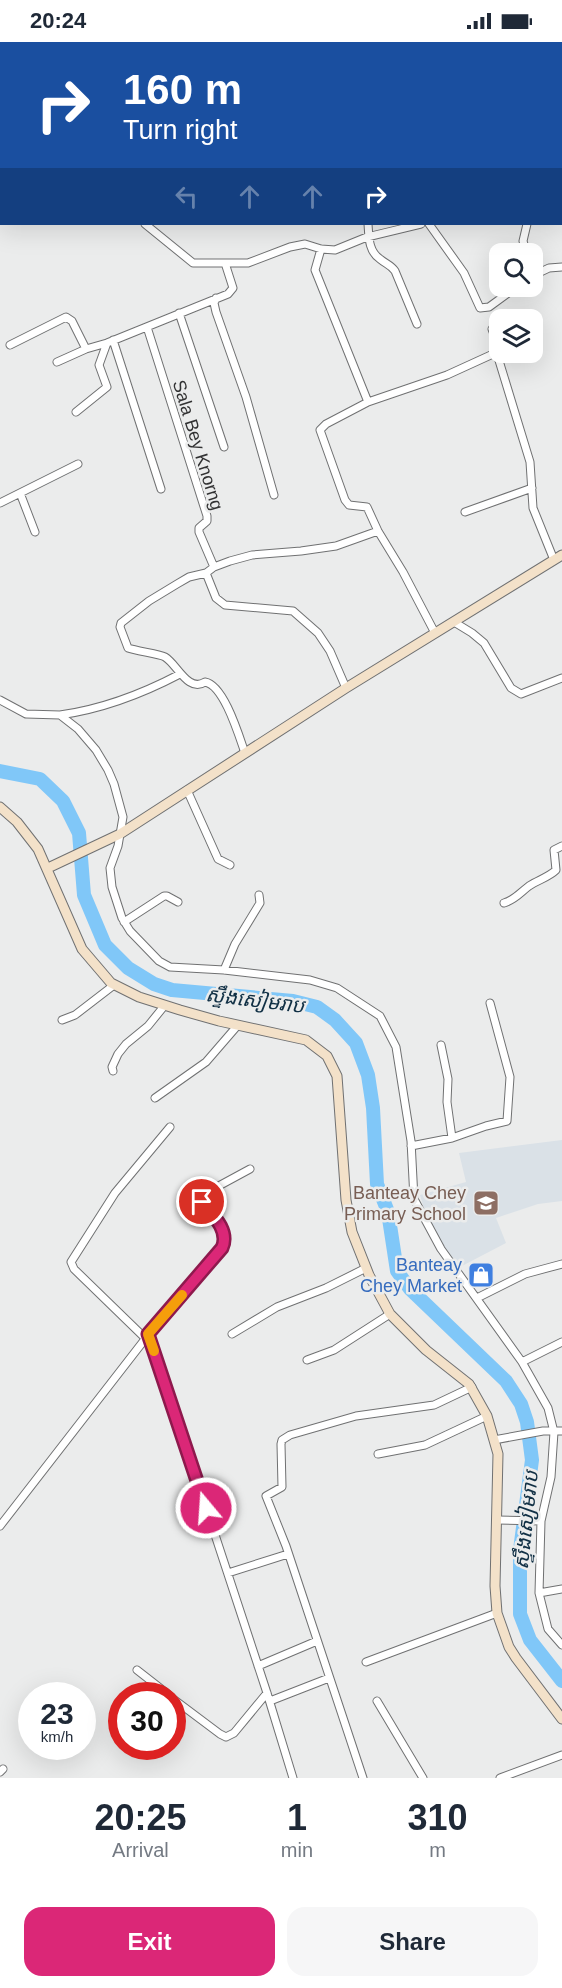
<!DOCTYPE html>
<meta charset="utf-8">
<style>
:root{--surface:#fff;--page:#f6f6f7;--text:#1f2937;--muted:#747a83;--accent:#db2777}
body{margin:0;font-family:Arial,"Noto Sans Khmer",sans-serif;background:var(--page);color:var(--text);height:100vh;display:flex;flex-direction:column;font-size:22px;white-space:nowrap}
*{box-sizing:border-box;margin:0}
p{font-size:20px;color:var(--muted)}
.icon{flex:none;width:33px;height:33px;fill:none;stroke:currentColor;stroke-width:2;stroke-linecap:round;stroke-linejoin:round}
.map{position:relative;height:1736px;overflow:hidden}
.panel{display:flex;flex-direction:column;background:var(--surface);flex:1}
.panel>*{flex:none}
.banner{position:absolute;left:0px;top:0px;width:562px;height:183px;box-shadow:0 6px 24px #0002;background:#1a4fa0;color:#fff;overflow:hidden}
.controls{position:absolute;left:489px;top:201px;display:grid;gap:12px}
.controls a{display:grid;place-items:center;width:54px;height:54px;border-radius:12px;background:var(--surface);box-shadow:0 6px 24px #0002;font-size:30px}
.speed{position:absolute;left:18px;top:1640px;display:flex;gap:12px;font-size:30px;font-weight:700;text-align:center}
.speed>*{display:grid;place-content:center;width:78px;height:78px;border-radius:50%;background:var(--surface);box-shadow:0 6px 24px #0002;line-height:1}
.speed small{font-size:15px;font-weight:400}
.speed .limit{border:9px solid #d22;background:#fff;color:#111}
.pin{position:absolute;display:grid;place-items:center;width:51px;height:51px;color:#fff;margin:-26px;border:3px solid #fff;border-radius:50%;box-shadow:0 2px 6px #0007}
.me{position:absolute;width:66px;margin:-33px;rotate:342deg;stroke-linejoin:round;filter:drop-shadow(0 0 4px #0008)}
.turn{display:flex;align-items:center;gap:21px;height:126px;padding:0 24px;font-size:27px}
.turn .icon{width:78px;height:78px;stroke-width:2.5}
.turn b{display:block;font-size:42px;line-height:51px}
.lanes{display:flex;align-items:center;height:57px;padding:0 24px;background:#0003;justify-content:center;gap:30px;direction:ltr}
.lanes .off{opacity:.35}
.eta{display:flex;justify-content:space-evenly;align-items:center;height:102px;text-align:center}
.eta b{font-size:36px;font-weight:600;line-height:42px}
.cta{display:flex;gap:12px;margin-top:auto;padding:12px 24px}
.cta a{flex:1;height:69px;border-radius:18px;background:var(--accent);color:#fff;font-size:24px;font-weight:600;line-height:69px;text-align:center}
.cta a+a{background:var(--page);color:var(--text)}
.status{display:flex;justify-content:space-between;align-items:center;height:42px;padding:0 30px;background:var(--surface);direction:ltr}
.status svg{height:16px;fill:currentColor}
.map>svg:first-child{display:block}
.built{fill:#dae1e7}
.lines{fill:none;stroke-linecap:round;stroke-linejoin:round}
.river{stroke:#80c7f8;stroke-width:14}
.street-casing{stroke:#707172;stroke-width:9}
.secondary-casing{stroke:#707172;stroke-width:11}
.street{stroke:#fff;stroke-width:7}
.secondary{stroke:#f3e1c9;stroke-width:9}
.route-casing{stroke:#8e194d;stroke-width:15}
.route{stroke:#db2777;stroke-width:10}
.slow{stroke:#f59e0b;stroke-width:10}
.labels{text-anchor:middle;stroke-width:5;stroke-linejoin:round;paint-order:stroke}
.street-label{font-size:18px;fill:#323233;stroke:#ebecec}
.education-label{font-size:18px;fill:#785e54;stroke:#ebecec;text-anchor:end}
.shop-label{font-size:18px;fill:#366cbe;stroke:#ebecec;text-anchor:end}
.water-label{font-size:20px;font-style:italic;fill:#113045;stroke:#ebecec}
</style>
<div class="status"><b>20:24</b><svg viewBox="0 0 49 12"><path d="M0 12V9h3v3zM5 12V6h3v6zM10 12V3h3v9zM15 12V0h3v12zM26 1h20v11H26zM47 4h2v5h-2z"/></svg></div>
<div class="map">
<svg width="562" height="1736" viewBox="0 0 562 1736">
<rect width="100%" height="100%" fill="#ebecec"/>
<path class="built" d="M562,1098V1159L538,1162L496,1176L506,1201L460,1225L441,1201L426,1173L420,1153L466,1140L459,1111Z"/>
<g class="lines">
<path class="river" d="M0,729L40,737L63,759L79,791L84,853L105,903L128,926L154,942L172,948L293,959L317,965L335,978L356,1001L368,1033L373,1066L377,1142L388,1170L397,1229L410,1247L506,1339L521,1362L527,1380L532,1418L520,1508V1572L530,1598L562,1639"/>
<defs>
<path id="street" d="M70,0V2
M123,0V2
M226,0L227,2
M0,158H2
M145,182L193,221H248L290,205L305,202L321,207L335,208L367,195L421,182
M368,182C369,194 368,209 380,217C386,222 391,223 395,229L417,282
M429,182L464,231L480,266L489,265L518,244
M321,207L315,228L368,360
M527,212L523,199L527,182
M532,234L549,226L562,225
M216,256L214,261L216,270L246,355L274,453
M179,271L224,405
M147,285L207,474V479L199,486V490L214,525
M492,287L499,305L497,312L530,420L533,466L554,518
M113,298L161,447
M10,303L66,275L72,279L86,307L107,301L228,252L233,246L225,221
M57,320L86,307
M76,370L107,345L99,323L107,301
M20,451L35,490
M0,461L78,422
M465,470L532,446
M206,531L216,556L225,563L293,569L318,591L330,609L346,646
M454,580L472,591L484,601L511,646L521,652L562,636
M435,591L403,530L378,489L367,465L349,463L345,458L320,388L326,382L368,360L447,333L493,312H497
M0,658L26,672L60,673L78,687L96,708L108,728L114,742L123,775L118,804L110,826L112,845L122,876L130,889L159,919L170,925L224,928L310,938L337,946L380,974L396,1005L411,1099L414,1157L441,1207L522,1320L548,1366L554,1390L551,1435L541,1479L539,1551L548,1587L562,1603
M60,673C103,667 142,652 180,632
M245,711C239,694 224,643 205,640C188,651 177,622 165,615C160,612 136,609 128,606L120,585L121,581L149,559L177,542L189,535L206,531L214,525L230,519L252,513L301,509L336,504L378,489
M187,748L218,817L230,823
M504,861C515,858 521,850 529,844C538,838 549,835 556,828L554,808L562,804
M124,880L164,854H167L178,860
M224,928L235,902L260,861L259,853
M62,978L75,973L114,943
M441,1003L448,1037L447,1060L452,1096
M113,1029L112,1025L118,1012L126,1002L148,984L165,963
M155,1056L206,1020L238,983
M411,1104L452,1096L486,1084L507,1079L510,1035L490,961
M477,1256L525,1232L562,1222
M149,1292L267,1651L293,1736
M232,1292L277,1265L326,1246L366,1226
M145,1296L74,1227L71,1220L115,1151L170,1085
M307,1318L334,1308L390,1272
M522,1320L562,1300
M494,1398L543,1389H562
M378,1412L425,1403L487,1374
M497,1478L541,1479
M0,1484L149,1292L221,1206C234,1181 200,1172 202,1153L250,1127
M228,1531L288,1512
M539,1551L562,1547
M366,1620L497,1571
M258,1624L317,1599
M137,1628L169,1653
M172,1656L220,1692L226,1695L234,1691L267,1651
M270,1659L329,1636
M377,1659L423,1736
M0,1730L3,1727
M363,1736L286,1504L266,1454L282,1445L281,1402L282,1398L290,1393L356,1374L434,1363L472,1345
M500,1736L562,1713"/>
<path id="secondary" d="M549,0L550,2
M561,111L562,115
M0,765L17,780L38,807L82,907L111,941L139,955L180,968L219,979L306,998L327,1014L337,1034L346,1158L352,1190L369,1233L390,1272L426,1308L469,1342L487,1374L498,1412L495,1544L497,1571L509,1605L516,1616L562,1677
M48,826L120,792L346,646L562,513"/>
</defs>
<use href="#street" class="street-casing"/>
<use href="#secondary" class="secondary-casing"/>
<use href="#street" class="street"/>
<use href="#secondary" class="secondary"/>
</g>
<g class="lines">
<defs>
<path id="route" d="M202,1160C213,1173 230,1189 222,1206L148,1292L206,1466"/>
</defs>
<use href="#route" class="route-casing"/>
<use href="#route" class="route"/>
<path class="slow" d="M154,1309L148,1292L182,1253"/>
</g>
<defs>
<symbol id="school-square" viewBox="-11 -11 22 22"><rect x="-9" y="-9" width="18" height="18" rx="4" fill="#8d6e63" stroke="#ebecec"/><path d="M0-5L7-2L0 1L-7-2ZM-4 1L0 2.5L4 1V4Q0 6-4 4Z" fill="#fff"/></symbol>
<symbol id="shop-square" viewBox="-11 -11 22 22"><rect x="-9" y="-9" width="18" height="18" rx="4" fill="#3f7fe0" stroke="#ebecec"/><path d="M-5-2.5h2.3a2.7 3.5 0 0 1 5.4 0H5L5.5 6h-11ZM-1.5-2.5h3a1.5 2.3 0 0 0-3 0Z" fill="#fff"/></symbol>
</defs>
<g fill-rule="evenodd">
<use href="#school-square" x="471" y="1146" width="30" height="30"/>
<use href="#shop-square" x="466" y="1218" width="30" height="30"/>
</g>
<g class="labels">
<g class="street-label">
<text transform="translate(198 403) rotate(73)" y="6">Sala Bey Knorng</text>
</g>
<g class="education-label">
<text x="466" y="1157">Banteay Chey<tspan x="466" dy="21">Primary School</tspan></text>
</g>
<g class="shop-label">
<text x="462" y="1229">Banteay<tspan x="462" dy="21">Chey Market</tspan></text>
</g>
<g class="water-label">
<text transform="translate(255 958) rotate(7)" y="7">ស្ទឹងសៀមរាប</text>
<text transform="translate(526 1478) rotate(-84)" y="7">ស្ទឹងសៀមរាប</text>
</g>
</g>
</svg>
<div class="controls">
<a><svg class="icon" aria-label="search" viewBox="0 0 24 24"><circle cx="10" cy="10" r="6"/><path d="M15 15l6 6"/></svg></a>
<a><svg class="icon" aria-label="layers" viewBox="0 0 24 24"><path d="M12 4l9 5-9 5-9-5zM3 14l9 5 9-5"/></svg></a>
</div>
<div class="speed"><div>23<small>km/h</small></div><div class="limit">30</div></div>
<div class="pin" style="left:202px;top:1160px;background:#d93025"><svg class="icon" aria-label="arrive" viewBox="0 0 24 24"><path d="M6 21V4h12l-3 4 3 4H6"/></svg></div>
<svg class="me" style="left:206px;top:1466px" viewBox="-20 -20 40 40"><circle r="17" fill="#db2777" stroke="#fff" stroke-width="3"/><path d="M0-11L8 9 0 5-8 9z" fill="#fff"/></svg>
<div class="banner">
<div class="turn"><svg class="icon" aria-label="right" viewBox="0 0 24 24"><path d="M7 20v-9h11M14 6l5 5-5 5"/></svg><div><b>160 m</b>Turn right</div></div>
<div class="lanes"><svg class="icon off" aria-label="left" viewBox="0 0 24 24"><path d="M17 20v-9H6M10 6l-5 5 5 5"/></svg><svg class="icon off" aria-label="ahead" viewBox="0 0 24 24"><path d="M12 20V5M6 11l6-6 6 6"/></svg><svg class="icon off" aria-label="ahead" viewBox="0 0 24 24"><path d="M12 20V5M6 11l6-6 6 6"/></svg><svg class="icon" aria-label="right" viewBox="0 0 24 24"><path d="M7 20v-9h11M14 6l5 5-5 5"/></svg></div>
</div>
</div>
<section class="panel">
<div class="eta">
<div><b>20:25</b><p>Arrival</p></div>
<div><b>1</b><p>min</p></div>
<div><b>310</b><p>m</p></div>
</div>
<div class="cta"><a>Exit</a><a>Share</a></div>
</section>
